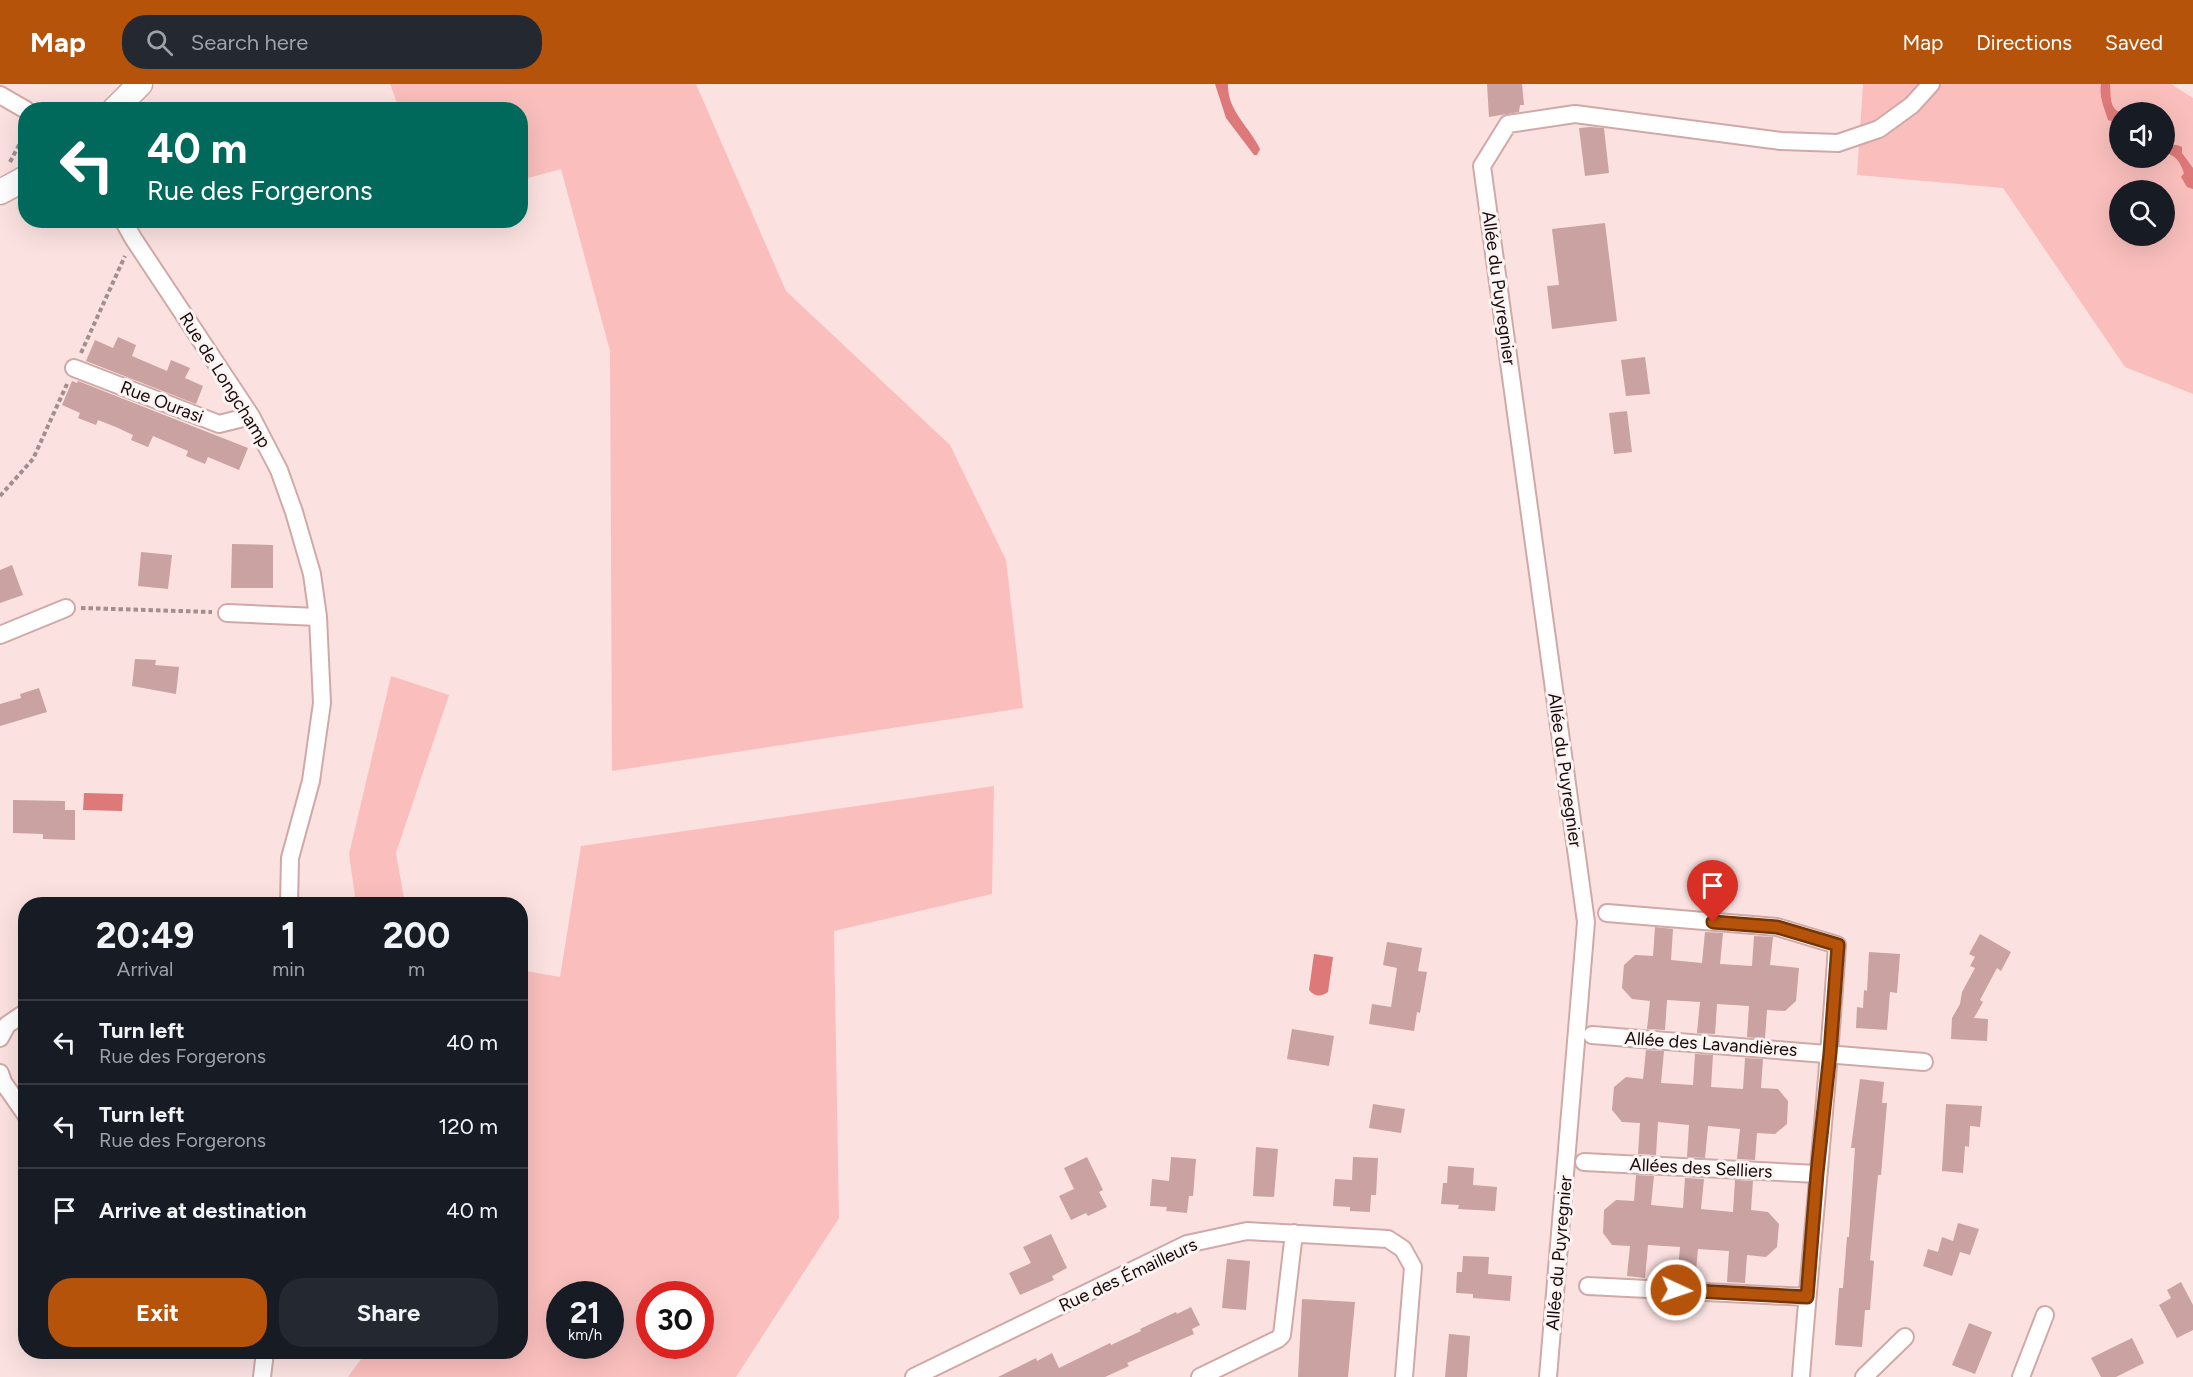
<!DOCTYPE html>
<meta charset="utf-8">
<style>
:root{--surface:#171b24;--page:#242831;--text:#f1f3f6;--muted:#9ea1a6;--line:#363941;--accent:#b45309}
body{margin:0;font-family:Figtree,sans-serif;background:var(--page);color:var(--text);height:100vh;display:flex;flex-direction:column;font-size:22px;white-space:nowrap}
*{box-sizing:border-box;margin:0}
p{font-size:20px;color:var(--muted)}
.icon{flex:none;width:33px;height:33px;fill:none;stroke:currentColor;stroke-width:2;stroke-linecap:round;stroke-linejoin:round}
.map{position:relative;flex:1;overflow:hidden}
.side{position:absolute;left:18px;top:813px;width:510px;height:462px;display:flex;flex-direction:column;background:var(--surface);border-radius:24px;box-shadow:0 6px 24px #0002}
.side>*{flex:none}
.hud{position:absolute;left:18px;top:18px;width:510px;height:126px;border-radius:24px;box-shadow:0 6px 24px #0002;background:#00695c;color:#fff;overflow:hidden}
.buttons{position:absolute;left:2109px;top:18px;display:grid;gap:12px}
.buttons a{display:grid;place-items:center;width:66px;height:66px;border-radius:50%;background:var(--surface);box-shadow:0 6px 24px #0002;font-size:30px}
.speed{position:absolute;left:546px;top:1197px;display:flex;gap:12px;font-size:30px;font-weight:700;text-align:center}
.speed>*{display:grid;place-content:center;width:78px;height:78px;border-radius:50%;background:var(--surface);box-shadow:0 6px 24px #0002;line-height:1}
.speed small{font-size:15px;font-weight:400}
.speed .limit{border:9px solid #d22;background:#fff;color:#111}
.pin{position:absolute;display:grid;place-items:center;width:51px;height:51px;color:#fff;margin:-62px -26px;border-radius:50% 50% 50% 0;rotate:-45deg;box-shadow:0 0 6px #0007}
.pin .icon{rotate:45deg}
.me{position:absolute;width:66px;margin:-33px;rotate:93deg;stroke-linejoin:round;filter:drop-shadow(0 0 4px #0008)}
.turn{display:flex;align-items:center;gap:21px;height:126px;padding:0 30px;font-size:27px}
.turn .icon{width:78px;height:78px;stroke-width:2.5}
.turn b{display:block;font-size:42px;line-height:51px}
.eta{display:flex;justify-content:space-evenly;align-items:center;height:102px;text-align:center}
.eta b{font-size:36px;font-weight:700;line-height:42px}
.action{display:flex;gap:12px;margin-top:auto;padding:12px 30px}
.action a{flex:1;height:69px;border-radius:24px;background:var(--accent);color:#fff;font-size:24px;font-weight:700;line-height:69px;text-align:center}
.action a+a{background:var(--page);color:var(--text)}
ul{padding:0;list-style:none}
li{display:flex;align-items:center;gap:18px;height:84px;padding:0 30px;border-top:2px solid var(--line)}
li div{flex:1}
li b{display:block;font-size:22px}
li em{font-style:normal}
header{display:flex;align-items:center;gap:36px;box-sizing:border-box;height:84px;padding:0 30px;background:var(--accent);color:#fff}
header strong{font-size:28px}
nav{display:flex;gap:33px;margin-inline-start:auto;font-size:21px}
.search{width:420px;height:54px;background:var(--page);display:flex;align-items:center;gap:15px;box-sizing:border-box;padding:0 21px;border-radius:24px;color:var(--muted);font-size:22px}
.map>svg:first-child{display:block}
.green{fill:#fabfbd;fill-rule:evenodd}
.water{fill:#dd7978}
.building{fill:#c9a2a1}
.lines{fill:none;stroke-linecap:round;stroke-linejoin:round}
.minor-casing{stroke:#d0a9a7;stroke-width:20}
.secondary-casing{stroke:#d0a9a7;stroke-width:27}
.path{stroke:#a38e8e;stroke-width:4;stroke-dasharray:4.5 3;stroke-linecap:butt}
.minor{stroke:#fff;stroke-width:16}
.secondary{stroke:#fff;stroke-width:24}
.route-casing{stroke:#753606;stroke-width:15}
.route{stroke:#b45309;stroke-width:10}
.labels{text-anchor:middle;stroke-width:6;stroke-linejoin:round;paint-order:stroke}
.street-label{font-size:18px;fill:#170a0a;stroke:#fcf4f3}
</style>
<header>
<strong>Map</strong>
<div class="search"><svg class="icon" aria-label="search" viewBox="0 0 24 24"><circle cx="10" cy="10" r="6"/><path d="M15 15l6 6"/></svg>Search here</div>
<nav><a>Map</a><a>Directions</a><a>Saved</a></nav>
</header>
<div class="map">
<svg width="2193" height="1293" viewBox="0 0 2193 1293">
<rect width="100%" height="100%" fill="#fbe2e1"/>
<path class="green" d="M390,0H696L786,207L950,361L1006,476L1023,624L612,687L610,267L561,85L521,96L520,26L399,25Z
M1863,0H2171L2193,14V310L2125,283L2003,104L1857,91ZM2120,28H2164V74H2120ZM2120,106H2164V152H2120Z
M391,592L449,611L396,769L405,820H356L349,770Z
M994,702L992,810L834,847L839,1134L736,1293H348L366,1268H520L521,886L560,893L581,762ZM560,1210H610V1262H560ZM650,1210H700V1262H650Z"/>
<path class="water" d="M1215,0H1228C1227,27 1250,43 1260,65L1257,71H1254L1226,34Z
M2101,0H2110C2111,10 2109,25 2120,28L2119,40L2108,36C2104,22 2099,14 2101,0Z
M2164,60L2177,61L2182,63V69L2193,84V105L2187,103L2181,93L2184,89C2180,78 2176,71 2165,69Z
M84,709L123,710L122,727L83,726Z
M1314,870L1333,873L1328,908C1321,913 1315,913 1309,906Z"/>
<path class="building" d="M1487,0H1522L1524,21H1520L1519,28L1489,33Z
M1590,43L1604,44L1609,89L1585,92L1579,44Z
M1605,139L1617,237L1552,245L1547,202L1559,201L1552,145Z
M118,253L136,261L132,272L167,287L171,276L190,284L185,294L203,302L196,320L86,277L95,256L113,264Z
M1645,273L1650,310L1626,312L1621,276Z
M72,297L77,299L78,297L248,364L239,386L208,373L205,380L186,372L188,367L153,352L148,363L131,356L133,351L116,343L98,336L96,341L78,334L80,329L62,321Z
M1627,327L1632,368L1614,370L1609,329Z
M232,460L273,461V504H231Z
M141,468L172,471L168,505L138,502Z
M12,481L23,511L0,519V486Z
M135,575L156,576L155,581L179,583L176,610L132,602Z
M39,604L47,628L0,642V620L21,614L20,610Z
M13,716L65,717V726H75V756L43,755V750L13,749Z
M1655,843L1673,845L1671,876L1702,879L1705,848L1723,849L1720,880L1752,882L1754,852L1773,853L1770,881L1799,884L1796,917L1785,927L1767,926L1765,955L1747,953L1749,922L1717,920L1715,950L1697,949L1700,918L1667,916L1665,946L1647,945L1650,917L1632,915L1622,904L1624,881L1635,871L1653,872Z
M1980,850L2011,868L2001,887L1997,884L1980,916L1983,918L1974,934L1988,935L1987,957L1951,955L1952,934L1960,920L1962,908L1975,884L1970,882L1975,873L1969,870Z
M1387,858L1422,864L1418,887L1427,888L1420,929L1417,928L1414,947L1369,940L1372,920L1391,923L1397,884L1383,881Z
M1869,868L1900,870L1897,909L1890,908L1887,946L1856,944L1857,923L1863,924L1864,906L1867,907Z
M1292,945L1334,952L1329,982L1287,975Z
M1646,966L1664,967L1661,999L1693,1001L1695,970L1713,971L1711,1003L1743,1005L1745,974L1763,975L1761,1004L1778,1005L1788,1017L1787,1040L1775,1050L1757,1049L1755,1076L1737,1075L1740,1045L1708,1042L1705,1074L1687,1073L1689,1041L1658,1038L1656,1071L1638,1070L1640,1039L1622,1038L1612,1026L1614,1003L1626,993L1643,995Z
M1860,995L1884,998L1882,1019H1887L1881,1091H1878L1874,1133L1870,1176L1874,1177L1870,1226H1865L1862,1263L1835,1261L1839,1204H1843L1847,1153H1849L1855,1064H1851Z
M1373,1020L1405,1025L1401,1049L1369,1044Z
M1946,1020L1982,1022L1980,1043L1970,1042L1969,1063L1965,1062L1963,1089L1942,1087Z
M1256,1063L1278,1065L1274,1113L1253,1112Z
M1087,1073L1103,1106L1099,1108L1107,1123L1088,1132L1086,1129L1071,1136L1059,1112L1074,1105L1064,1084Z
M1171,1073L1196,1075L1193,1112H1189L1187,1129L1166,1127L1167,1123L1150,1122L1152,1095L1169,1097Z
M1353,1073L1378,1074L1376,1111H1371L1370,1128L1350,1127V1123L1333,1122L1335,1095L1352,1096Z
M1448,1082L1474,1084L1473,1101L1497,1103L1495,1127L1458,1125L1459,1121L1441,1120L1443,1099H1447Z
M1636,1091L1654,1092L1651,1121L1683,1124L1685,1094L1704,1095L1701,1125L1733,1128L1735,1096L1753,1097L1751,1126L1768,1128L1779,1140L1777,1163L1766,1173L1747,1171L1745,1199L1727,1198L1729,1167L1698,1165L1695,1197H1689L1677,1196L1680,1163L1648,1161L1645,1194L1627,1192L1630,1162L1612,1161L1603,1149L1604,1126L1616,1116L1634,1117Z
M1958,1139L1979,1145L1970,1171L1960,1168L1952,1192L1923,1182L1928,1165L1938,1168L1942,1153L1953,1157Z
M1051,1150L1067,1184L1052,1192L1054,1196L1020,1211L1009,1189L1031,1179L1023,1163Z
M1463,1172L1489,1173L1488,1190L1512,1192L1510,1217L1473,1214V1210L1456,1209L1457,1188H1462Z
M1227,1175L1250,1177L1246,1226L1222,1224Z
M2181,1198L2193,1221V1246L2177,1254L2159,1221L2171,1214L2167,1206Z
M1302,1215L1355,1218L1348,1293H1298Z
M1191,1223L1200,1241L1192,1245L1194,1250L1127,1279L1129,1282L1105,1293H998L1036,1274L1037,1277L1052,1269L1059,1284L1110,1259L1111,1261L1141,1247L1140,1245L1176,1228L1177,1230Z
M1969,1239L1992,1248L1975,1290L1952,1281Z
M1449,1250L1470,1252L1467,1293H1445Z
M2132,1254L2144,1279L2116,1293H2101L2091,1274Z"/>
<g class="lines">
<defs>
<path id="minor" d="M0,11L26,26
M123,136L133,154L251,332L279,386L294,428L312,490L318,533L322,619L311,697L290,774L289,820
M74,284L219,340L251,332
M227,529L318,533
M0,551L66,524
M1607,829L1777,843L1837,861C1828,1005 1812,1149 1801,1293
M1592,951L1924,978
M0,954L7,941L26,928
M0,989L3,998L26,1031
M1584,1078L1817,1090
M1588,1202L1807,1213
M262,1293L265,1268
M914,1293L1187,1160L1247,1147L1388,1155L1403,1165L1413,1183L1404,1293
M1200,1293L1278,1255L1282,1251L1294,1149
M1548,1293L1586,838L1482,82L1508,40L1575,30L1781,57L1838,59L1879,45L1912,21L1931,0
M1864,1293L1905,1253
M2021,1293L2045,1231"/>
<path id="secondary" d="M114,26L140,0
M0,108L26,94"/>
</defs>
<use href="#minor" class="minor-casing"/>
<use href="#secondary" class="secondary-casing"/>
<path class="path" d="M10,78L19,61L23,44
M81,269L125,172
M0,412L33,375L67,300
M81,524L212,528"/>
<use href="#minor" class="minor"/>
<use href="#secondary" class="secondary"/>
</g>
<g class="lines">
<defs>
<path id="route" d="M1676,1206L1807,1213L1817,1089L1830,969L1838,861L1777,843L1713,838"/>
</defs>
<use href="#route" class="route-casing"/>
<use href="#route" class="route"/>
</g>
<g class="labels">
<g class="street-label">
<text transform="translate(1499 204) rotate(82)" y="6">Allée du Puyregnier</text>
<text transform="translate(225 296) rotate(58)" y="6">Rue de Longchamp</text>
<text transform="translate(162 318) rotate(21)" y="6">Rue Ourasi</text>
<text transform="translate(1565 686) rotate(82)" y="6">Allée du Puyregnier</text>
<text transform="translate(1711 960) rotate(4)" y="6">Allée des Lavandières</text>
<text transform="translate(1701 1084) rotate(3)" y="6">Allées des Selliers</text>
<text transform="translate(1559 1169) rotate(-85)" y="6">Allée du Puyregnier</text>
<text transform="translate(1128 1191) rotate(-25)" y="6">Rue des Émailleurs</text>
</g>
</g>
</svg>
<div class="buttons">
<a><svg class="icon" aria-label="sound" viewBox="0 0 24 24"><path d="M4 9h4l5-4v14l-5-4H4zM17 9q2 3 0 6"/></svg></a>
<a><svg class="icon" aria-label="search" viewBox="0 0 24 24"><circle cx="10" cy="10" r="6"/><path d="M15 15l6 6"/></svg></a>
</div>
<div class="speed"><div>21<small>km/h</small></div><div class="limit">30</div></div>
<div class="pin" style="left:1713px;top:838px;background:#d93025"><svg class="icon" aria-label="arrive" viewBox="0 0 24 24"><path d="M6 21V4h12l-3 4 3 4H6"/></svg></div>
<svg class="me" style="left:1676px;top:1206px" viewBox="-20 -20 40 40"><circle r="17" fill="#b45309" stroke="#fff" stroke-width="3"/><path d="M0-11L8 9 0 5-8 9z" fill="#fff"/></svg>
<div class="hud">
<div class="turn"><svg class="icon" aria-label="left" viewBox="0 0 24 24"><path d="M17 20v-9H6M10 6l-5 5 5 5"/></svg><div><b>40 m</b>Rue des Forgerons</div></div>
</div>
<section class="side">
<div class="eta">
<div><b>20:49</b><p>Arrival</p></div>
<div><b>1</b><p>min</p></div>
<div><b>200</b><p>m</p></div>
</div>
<ul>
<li><svg class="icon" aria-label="left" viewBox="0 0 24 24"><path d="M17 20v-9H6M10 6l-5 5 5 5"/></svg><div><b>Turn left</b><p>Rue des Forgerons</p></div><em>40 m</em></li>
<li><svg class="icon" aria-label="left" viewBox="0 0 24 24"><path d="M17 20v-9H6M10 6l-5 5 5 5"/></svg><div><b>Turn left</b><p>Rue des Forgerons</p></div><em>120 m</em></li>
<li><svg class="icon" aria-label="arrive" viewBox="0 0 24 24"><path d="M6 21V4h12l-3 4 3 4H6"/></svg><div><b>Arrive at destination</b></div><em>40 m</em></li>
</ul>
<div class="action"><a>Exit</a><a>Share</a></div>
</section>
</div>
